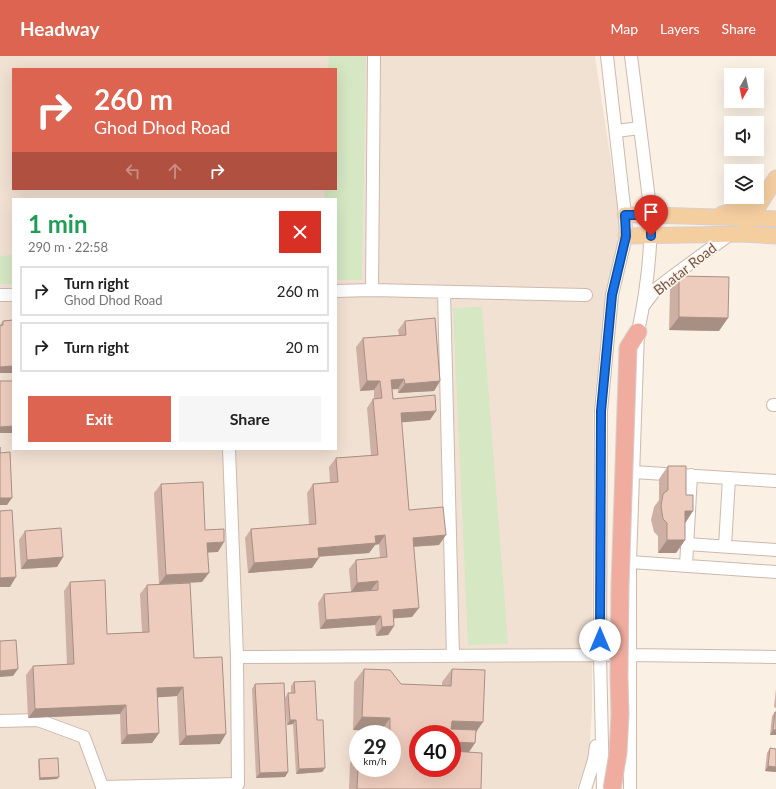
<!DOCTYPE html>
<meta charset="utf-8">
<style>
:root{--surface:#fff;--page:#f6f6f6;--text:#222;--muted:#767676;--line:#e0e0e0;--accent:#dc6451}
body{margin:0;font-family:Lato,sans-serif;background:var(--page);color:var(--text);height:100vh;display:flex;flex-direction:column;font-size:15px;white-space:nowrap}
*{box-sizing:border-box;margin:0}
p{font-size:13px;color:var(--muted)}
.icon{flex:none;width:22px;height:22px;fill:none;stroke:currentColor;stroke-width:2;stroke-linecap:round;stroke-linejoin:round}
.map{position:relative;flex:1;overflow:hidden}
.sheet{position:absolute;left:12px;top:142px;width:325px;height:252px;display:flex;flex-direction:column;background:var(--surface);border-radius:0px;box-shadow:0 4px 16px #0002}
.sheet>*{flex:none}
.hud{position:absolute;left:12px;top:12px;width:325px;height:122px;border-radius:0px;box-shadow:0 4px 16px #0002;background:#dc6451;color:#fff;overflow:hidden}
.needle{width:26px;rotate:189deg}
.controls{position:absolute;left:724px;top:12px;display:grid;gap:8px}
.controls a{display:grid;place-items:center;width:40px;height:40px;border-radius:0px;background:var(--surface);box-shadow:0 4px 16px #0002;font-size:20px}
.speed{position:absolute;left:349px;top:669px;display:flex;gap:8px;font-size:20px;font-weight:700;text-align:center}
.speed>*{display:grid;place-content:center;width:52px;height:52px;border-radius:50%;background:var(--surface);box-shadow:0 4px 16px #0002;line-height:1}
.speed small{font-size:10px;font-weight:400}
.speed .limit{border:6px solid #d22;background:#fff;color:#111}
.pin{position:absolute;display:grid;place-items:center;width:34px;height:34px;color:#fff;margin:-41px -17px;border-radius:50% 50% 50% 0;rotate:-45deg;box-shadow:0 0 4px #0007}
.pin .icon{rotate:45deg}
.me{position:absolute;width:44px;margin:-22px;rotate:0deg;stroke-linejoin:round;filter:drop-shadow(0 0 3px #0008)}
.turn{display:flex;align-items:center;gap:14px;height:84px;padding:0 16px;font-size:18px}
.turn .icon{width:52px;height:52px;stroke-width:2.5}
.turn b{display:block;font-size:28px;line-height:34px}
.lanes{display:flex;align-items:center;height:38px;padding:0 16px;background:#0003;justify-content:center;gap:20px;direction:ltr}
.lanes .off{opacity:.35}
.round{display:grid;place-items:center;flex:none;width:42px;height:42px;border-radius:0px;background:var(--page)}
.head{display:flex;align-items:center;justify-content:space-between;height:68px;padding:0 16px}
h1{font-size:24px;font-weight:700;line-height:30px;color:#1e9e55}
.cta{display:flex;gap:8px;margin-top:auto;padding:8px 16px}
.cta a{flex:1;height:46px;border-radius:0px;background:var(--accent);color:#fff;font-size:16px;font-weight:700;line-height:46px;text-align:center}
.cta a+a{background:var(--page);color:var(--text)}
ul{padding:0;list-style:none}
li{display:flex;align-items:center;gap:12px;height:50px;margin:0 8px 6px;padding:0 8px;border:2px solid var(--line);border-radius:0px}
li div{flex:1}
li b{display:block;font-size:15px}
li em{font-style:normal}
header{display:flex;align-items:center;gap:24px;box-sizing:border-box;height:56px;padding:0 20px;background:var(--accent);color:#fff}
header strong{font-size:19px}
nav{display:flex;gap:22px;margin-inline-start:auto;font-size:14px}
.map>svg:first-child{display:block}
.residential{fill:#f1e1d3;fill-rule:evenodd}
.green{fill:#d5e7c3}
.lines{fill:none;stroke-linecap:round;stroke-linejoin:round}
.minor-casing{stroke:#cdb9ae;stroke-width:14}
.major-casing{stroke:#d7cfcd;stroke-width:17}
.highway-casing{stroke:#d7cfcd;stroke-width:19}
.minor{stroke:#fff;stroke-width:12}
.major{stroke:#f5cea0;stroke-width:15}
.highway{stroke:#f0ad9f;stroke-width:17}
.highway-bridge-casing{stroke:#d7cfcd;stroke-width:19;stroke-linecap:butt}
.highway-bridge{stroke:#f0ad9f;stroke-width:17}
.wall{fill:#cdafa3}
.shaded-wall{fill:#a78f84}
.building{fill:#eeccbd;stroke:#a78f84}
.route-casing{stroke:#114b97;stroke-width:10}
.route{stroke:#1a73e8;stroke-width:7}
.labels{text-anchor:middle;stroke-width:3.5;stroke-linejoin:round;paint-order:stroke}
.street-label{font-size:14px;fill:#71554b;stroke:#fef4e9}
</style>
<header>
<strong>Headway</strong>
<nav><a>Map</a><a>Layers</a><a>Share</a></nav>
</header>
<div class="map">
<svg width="776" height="733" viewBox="0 0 776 733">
<rect width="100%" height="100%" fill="#faf0e4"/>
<path class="residential" d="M0,0H595L619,159V183L606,237L593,358L592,652L589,699L577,733H0ZM13,13H336V133H13ZM13,143H336V393H13ZM358,678H392V712H358ZM418,678H452V712H418Z"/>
<path class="green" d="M329,0H366L362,224H336V143H324L325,133H336V13H328Z
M13,199V228H0V200Z
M482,251L508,588L468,589L453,252Z"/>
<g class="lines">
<defs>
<path id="minor" d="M616,75L640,72
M372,234L374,0
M336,235L372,234L586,239
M444,236L453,600
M0,239H13
M644,249L656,233L673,220L729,179
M773,349H776
M633,416L776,425
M687,488L776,494
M725,490L729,422
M630,506L776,516
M686,510L691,419
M237,601L630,599L776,601
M0,665L38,664L84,681L103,733
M102,731L238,728L237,601L229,393
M585,733L594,704L596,690
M603,733L600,599L601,355L612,239L626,180L625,159L607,0
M630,733V506L638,276C646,238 651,198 651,159L631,0"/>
<path id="major" d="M722,158C735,155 746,150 756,141
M625,159H651L776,163
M747,168L776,122
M626,180L742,178L776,180"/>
<path id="highway" d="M628,292L638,276"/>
</defs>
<use href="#minor" class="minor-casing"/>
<use href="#major" class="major-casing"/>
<use href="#highway" class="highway-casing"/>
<use href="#minor" class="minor"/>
<use href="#major" class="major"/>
<use href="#highway" class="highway"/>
<defs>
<path id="highway-bridge" d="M612,733L618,697L620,658L619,620L620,531L628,292"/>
</defs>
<use href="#highway-bridge" class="highway-bridge-casing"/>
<use href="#highway-bridge" class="highway-bridge"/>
</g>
<path class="wall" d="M679,220L719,275L669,274L670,234Z
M13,264V317H0V269L3,265Z
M405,265L440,325L434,335L398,337V333H392L393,343L430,364L401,366L409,454L439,489L414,491L412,561L394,562V570L388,579L376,580L375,569L320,573L318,547L324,538L351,536L349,513L356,504L380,502L379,488L375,489L369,497L318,501L312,512L248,517L245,482L251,473L309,469L307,437L313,428L330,426L329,411L336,402L371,399L367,352L373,343H374V334L360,335L356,291L363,282L399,279L398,274Z
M668,410L685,466V484L676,497H658V480L654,476L651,464L654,451L659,444V423Z
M161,428L205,474L218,496H207L202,526L167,528L194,602L220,688L179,689L177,640L157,641L159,677L152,687L121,688L120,658L28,662L26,619L33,610L67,609L64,535L70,526L107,578L142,576L140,538L147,529L159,528L154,437Z
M25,475L63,501L57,511L21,513L19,484Z
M364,613L401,628L442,630V626L452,613L476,676L475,687L469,696L481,733H349L350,707L358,694V712H392V678H381V675L353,674L354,626Z
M294,626L317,664L325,712L322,716L296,718L293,668L287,669L285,642L288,637H291V630Z
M255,628L288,716L285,721L256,722L252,633Z
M776,633V652L774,651Z
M775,656H776V679H770L772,660Z
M770,692L776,716L765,715L767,697Z
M39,703L59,721L57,723L39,724L38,705Z"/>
<path class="shaded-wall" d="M679,261L728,262L719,275L669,274Z
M13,310V317H0V311Z
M404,323L398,333L385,334L391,324Z
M367,325H380L374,334L360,335Z
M440,325L434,335L398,337L405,328Z
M436,355L430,364L394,367L401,357Z
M13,370V377H0V371Z
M0,442H12L7,449H0Z
M685,455H693L684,469Z
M385,479L379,488L375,489L369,497L311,501L318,492L375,480Z
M446,479L439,489L406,491L413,482Z
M667,484H685L676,497H658Z
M224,486L218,496L201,497L207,487Z
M63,501L57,511L21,513L27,504Z
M319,502L312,512L248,517L254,507Z
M209,517L202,526L159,528L166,519Z
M16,521L10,531H0V522Z
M378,525L371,534L351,536L357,527Z
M419,552L412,561L386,563L393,554Z
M381,560L375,569L320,573L326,564Z
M394,570L388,579L376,580L382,571Z
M18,613L13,620L0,621V615Z
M183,631L177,640L150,642L157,632Z
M126,649L120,658L28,662L35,653Z
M362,661L390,662L381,675L353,674Z
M290,664H296L293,668L287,669Z
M452,665L483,666L474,679L442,678Z
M773,674H776V679H770Z
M159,677L152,687L121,688L127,679Z
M226,678L220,688L179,689L186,680Z
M452,686L475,687L466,700H452Z
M768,710L776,711V716L765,715Z
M325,712L322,716L296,718L299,713Z
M288,716L285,721L256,722L260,717Z
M59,721L57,723L39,724L40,722Z"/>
<path class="building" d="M679,220L729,221L728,262L679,261Z
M435,262L440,325L405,328L404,323L391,324L393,343L435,339L436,355L401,357L409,454L443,451L446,479L413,482L419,552L393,554L394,570L382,571L381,560L326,564L324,538L378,534V525L357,527L356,504L387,501L385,479L375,480L376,487L318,492L319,502L254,507L251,473L316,468L313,428L338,426L336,402L378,399L373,343L382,342L380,325H367L363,282L406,279L405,265Z
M13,264V310L0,311V270L3,269V265Z
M0,325H13V370L0,371Z
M0,391V397L10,396L12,442H0Z
M668,410H686V439H693V455H685V484H667V467L663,463L661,450L663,438L668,434Z
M203,426L205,474L224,473V486L207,487L209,517L166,519L161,428Z
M12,454L16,521L0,522V455Z
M61,472L63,501L27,504L25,475Z
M105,524L107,578L149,576L147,529L190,527L194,602L222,601L226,678L186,680L183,631L157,632L159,677L127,679L126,649L35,653L33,610L74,608L70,526Z
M16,584L18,613L0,615V585Z
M364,613L390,614L401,628L451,630L452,613L485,614L483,666L452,665L451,673L476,674L475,687L452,686V678H418V712H452V695L482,697L481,733H357L358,712H392V678H390V662L362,661Z
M315,625L317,664H323L325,712L299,713L296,664H290L288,637H295L294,626Z
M284,627L288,716L260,717L255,628Z
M775,656H776V674H773Z
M770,692L776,693V711L768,710Z
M58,702L59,721L40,722L39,703Z"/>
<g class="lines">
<defs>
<path id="route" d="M600,584L601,355L612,239L626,180L625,159H651V180"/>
</defs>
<use href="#route" class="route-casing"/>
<use href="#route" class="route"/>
</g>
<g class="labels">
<g class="street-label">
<text transform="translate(685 213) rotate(-38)" y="5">Bhatar Road</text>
</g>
</g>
</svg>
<div class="controls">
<a><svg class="needle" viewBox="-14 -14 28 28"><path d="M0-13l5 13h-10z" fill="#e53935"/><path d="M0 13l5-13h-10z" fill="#767676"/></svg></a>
<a><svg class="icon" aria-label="sound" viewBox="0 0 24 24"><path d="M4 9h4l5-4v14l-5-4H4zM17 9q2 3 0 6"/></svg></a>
<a><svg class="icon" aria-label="layers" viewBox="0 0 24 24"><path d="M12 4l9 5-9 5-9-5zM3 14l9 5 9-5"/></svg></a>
</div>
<div class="speed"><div>29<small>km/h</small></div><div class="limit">40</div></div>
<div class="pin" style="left:651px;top:180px;background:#d93025"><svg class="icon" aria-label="arrive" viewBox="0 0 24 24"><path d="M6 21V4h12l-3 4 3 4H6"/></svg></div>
<svg class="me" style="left:600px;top:584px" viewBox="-20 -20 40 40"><circle r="19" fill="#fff"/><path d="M0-13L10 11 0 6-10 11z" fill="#1a73e8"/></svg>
<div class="hud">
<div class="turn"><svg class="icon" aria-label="right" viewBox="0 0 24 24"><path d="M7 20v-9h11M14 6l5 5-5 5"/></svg><div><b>260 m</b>Ghod Dhod Road</div></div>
<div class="lanes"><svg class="icon off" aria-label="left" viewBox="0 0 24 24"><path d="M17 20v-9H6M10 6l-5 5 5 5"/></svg><svg class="icon off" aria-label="ahead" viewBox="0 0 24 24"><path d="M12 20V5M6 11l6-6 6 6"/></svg><svg class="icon" aria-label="right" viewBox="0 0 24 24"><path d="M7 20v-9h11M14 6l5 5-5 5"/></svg></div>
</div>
<section class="sheet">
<div class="head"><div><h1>1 min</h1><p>290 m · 22:58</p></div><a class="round" style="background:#d93025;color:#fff"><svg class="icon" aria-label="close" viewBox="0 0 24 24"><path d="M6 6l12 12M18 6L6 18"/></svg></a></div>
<ul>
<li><svg class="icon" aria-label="right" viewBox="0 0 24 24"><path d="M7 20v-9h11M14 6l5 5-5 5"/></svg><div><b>Turn right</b><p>Ghod Dhod Road</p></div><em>260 m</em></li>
<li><svg class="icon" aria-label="right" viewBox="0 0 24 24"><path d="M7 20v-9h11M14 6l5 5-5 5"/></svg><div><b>Turn right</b></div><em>20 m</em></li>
</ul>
<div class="cta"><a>Exit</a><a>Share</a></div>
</section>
</div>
